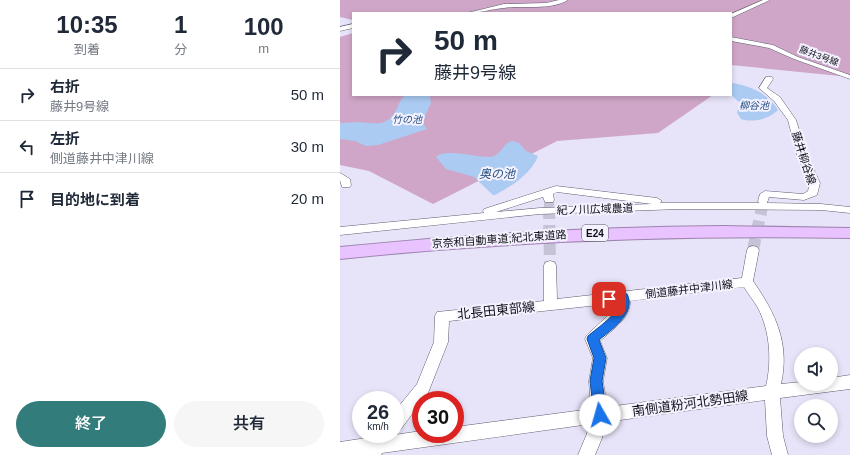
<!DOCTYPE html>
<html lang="ja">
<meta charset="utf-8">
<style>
:root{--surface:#fff;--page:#f6f6f7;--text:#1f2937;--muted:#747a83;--line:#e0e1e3;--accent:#337c7c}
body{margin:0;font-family:Helvetica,"Noto Sans JP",sans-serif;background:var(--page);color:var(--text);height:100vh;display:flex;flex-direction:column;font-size:15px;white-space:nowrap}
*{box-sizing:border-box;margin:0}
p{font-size:13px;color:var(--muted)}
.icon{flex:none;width:22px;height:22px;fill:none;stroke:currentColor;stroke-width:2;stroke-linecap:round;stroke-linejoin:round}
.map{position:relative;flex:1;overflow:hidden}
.sheet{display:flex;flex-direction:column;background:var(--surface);width:340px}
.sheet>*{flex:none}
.hud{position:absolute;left:12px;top:12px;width:380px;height:84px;border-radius:0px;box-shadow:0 2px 6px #0003;background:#fff;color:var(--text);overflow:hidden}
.controls{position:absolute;left:454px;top:347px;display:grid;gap:8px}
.controls a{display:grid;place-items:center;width:44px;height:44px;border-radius:50%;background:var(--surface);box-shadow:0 2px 6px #0003;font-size:20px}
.speed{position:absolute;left:12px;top:391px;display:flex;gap:8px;font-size:20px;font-weight:700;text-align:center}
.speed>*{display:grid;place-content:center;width:52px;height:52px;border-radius:50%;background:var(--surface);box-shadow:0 2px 6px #0003;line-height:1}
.speed small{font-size:10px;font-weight:400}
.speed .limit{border:6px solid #d22;background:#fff;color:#111}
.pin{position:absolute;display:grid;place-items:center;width:34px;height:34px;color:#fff;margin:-17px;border-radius:8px;box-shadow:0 2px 6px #0006}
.me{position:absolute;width:44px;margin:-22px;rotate:353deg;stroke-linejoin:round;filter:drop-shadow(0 0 3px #0008)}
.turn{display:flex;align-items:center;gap:14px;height:84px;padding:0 16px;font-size:18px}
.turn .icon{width:52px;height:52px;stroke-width:2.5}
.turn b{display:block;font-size:28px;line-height:34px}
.eta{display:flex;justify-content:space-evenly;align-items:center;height:68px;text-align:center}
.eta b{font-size:24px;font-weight:600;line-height:28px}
.button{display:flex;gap:8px;margin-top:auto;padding:8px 16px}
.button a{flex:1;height:46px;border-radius:24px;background:var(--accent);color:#fff;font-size:16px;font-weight:600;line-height:46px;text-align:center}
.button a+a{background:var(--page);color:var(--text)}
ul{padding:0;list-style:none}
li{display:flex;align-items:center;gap:12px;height:52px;padding:0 16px;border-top:1px solid var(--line)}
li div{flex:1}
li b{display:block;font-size:15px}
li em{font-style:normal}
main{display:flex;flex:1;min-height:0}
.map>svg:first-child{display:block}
.forest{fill:#cfa6c7}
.water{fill:#abcbf3}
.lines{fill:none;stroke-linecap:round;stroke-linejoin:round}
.minor-tunnel-far1{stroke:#c7c3d7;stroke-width:10;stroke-dasharray:10 4.5;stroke-linecap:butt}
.minor-tunnel{stroke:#c7c3d7;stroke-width:12;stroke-dasharray:12 6;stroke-linecap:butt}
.minor-casing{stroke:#5f5c6f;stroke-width:1}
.highway-casing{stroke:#9d84ad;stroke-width:2}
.minor{fill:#fff;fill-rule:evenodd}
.highway{fill:#e9c3ff;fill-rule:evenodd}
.route{fill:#1a73e8;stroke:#114b97}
.labels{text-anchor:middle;stroke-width:4;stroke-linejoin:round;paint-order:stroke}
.far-street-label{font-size:9px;fill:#100f16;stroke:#f4f2ff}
.far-water-label{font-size:10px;font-style:italic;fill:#234e80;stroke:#f4f2ff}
.shield{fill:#f4f2ff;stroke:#54535c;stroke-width:1}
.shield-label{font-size:10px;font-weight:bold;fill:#100f16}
.street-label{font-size:11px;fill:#100f16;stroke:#f4f2ff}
.water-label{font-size:12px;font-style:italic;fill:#234e80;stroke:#f4f2ff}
.near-street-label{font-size:13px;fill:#100f16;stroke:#f4f2ff}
</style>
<main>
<section class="sheet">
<div class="eta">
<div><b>10:35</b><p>到着</p></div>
<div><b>1</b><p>分</p></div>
<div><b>100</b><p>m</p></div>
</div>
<ul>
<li><svg class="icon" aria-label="right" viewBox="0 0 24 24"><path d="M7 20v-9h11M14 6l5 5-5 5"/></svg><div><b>右折</b><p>藤井9号線</p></div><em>50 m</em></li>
<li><svg class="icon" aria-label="left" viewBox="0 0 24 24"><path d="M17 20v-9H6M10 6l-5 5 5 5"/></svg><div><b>左折</b><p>側道藤井中津川線</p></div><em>30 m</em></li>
<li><svg class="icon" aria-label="arrive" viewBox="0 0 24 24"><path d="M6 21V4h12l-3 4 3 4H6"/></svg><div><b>目的地に到着</b></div><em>20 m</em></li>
</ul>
<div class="button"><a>終了</a><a>共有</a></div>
</section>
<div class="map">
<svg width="510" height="455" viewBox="0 0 510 455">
<rect width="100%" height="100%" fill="#e7e3f9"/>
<path class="forest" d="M0,0H510V77L391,65V13H13V20L0,17Z
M13,33V95H373L318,133L217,141L93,204L29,171L0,165V37Z"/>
<path class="water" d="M391,83C409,85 429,94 438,110C429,119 413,123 401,119L397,113L400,103L391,95Z
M65,95H91L90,98L91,103L83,120L84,125L87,129L38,145L26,146L15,141L0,139V123C6,123 13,122 19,122C33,123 44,127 54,114C58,108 59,100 65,95Z
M172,141L179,143L186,151L198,156C191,174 172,186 155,195H153L134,177L106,169L96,157C104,148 136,157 148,157C162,157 161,144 172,141Z"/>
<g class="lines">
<path class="minor-tunnel-far1" d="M209,200V208
M422,208L423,201"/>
<path class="minor-tunnel" d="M209,207L210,265
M413,250L422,207"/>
<defs>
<path id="minor" d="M219,0H228C209,11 184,5 164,8C151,9 140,13 127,13L164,4L206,3Z
M423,0H430L391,18V14Z
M13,24V28L0,31V27Z
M391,37L433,45L458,57L510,75V79L454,59L429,48L391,41Z
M426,77H432L433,79L427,88L440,97L456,120L467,155L480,183L477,195L464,200L429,197L427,203L481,204L510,207V213L481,210L340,209L200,214L0,235V227L144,213L143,211L144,209L216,186L317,198L322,201L320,203H419L418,201L420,194L425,191L463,194L468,191L470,183L457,155L448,120L434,101L419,88ZM217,192L312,204L200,208L156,212L203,197L205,202H213L214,200L213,194Z
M0,173L10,179L11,185L10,187H2L0,180Z
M413,246L417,247L419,250L413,281C436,314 450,344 441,384L461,382V384H491V378L510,375V389L440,398L443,436L448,455H432L427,436L425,400L266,422L262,438L255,455H238L246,436L250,424L42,453L41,455H0V442L33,437L35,434L54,435L81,431V434H115V427L251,409L249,381L253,358L245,339L247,335L277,307L278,303L109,321L108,342L88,393L83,400H81V402L61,429L55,431V411L77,384L94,342L95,316L97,312L204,301V265L206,262L210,261L214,262L216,265L217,299L402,278L407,250L409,247ZM404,287C408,294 414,301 418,308C430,331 432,361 426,386L267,407L263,381L267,358L260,341C272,330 291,318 290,301Z"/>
<path id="highway" d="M382,226L510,228V238C339,235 170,241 0,259V247C127,234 254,227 382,226Z"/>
</defs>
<use href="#minor" class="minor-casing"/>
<use href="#highway" class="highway-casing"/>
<use href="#minor" class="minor"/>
<use href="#highway" class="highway"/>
</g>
<path class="route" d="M284,293L287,294C297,313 271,330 259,340L266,358L262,381L267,415L265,419L260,421L256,419L254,415L250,381L254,358L247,339L248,336C257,328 279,314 279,302H265L264,299L265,296Z"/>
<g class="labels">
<g class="far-street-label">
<text transform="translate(479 56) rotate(20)" y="3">藤井3号線</text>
</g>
<g class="far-water-label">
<text x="414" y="109">柳谷池</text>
<text x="67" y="123">竹の池</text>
</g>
<rect class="shield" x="242" y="225" width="26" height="16" rx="3"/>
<g class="shield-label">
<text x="255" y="237">E24</text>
</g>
<g class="street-label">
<text transform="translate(464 158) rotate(72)" y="4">藤井柳谷線</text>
<text transform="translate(255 209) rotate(-2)" y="4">紀ノ川広域農道</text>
<text transform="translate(159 239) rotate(-4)" y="4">京奈和自動車道;紀北東道路</text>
<text transform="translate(349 289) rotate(-7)" y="4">側道藤井中津川線</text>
</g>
<g class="water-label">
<text x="157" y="178">奥の池</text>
</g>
<g class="near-street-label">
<text transform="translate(156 310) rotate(-6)" y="5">北長田東部線</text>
<text transform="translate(350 403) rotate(-8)" y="5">南側道粉河北勢田線</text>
</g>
</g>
</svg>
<div class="controls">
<a><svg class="icon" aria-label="sound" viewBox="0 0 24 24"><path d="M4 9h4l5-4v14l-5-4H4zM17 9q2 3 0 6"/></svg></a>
<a><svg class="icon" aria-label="search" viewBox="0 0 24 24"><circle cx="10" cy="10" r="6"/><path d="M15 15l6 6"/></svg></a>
</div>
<div class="speed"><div>26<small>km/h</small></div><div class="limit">30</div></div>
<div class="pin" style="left:269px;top:299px;background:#d93025"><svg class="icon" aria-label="arrive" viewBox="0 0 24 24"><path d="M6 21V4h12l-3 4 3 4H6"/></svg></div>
<svg class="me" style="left:260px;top:415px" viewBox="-20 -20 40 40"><circle r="19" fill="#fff"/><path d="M0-13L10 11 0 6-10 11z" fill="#1a73e8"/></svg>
<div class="hud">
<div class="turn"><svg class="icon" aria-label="right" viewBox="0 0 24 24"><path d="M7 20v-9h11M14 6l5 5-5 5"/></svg><div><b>50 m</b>藤井9号線</div></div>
</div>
</div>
</main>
